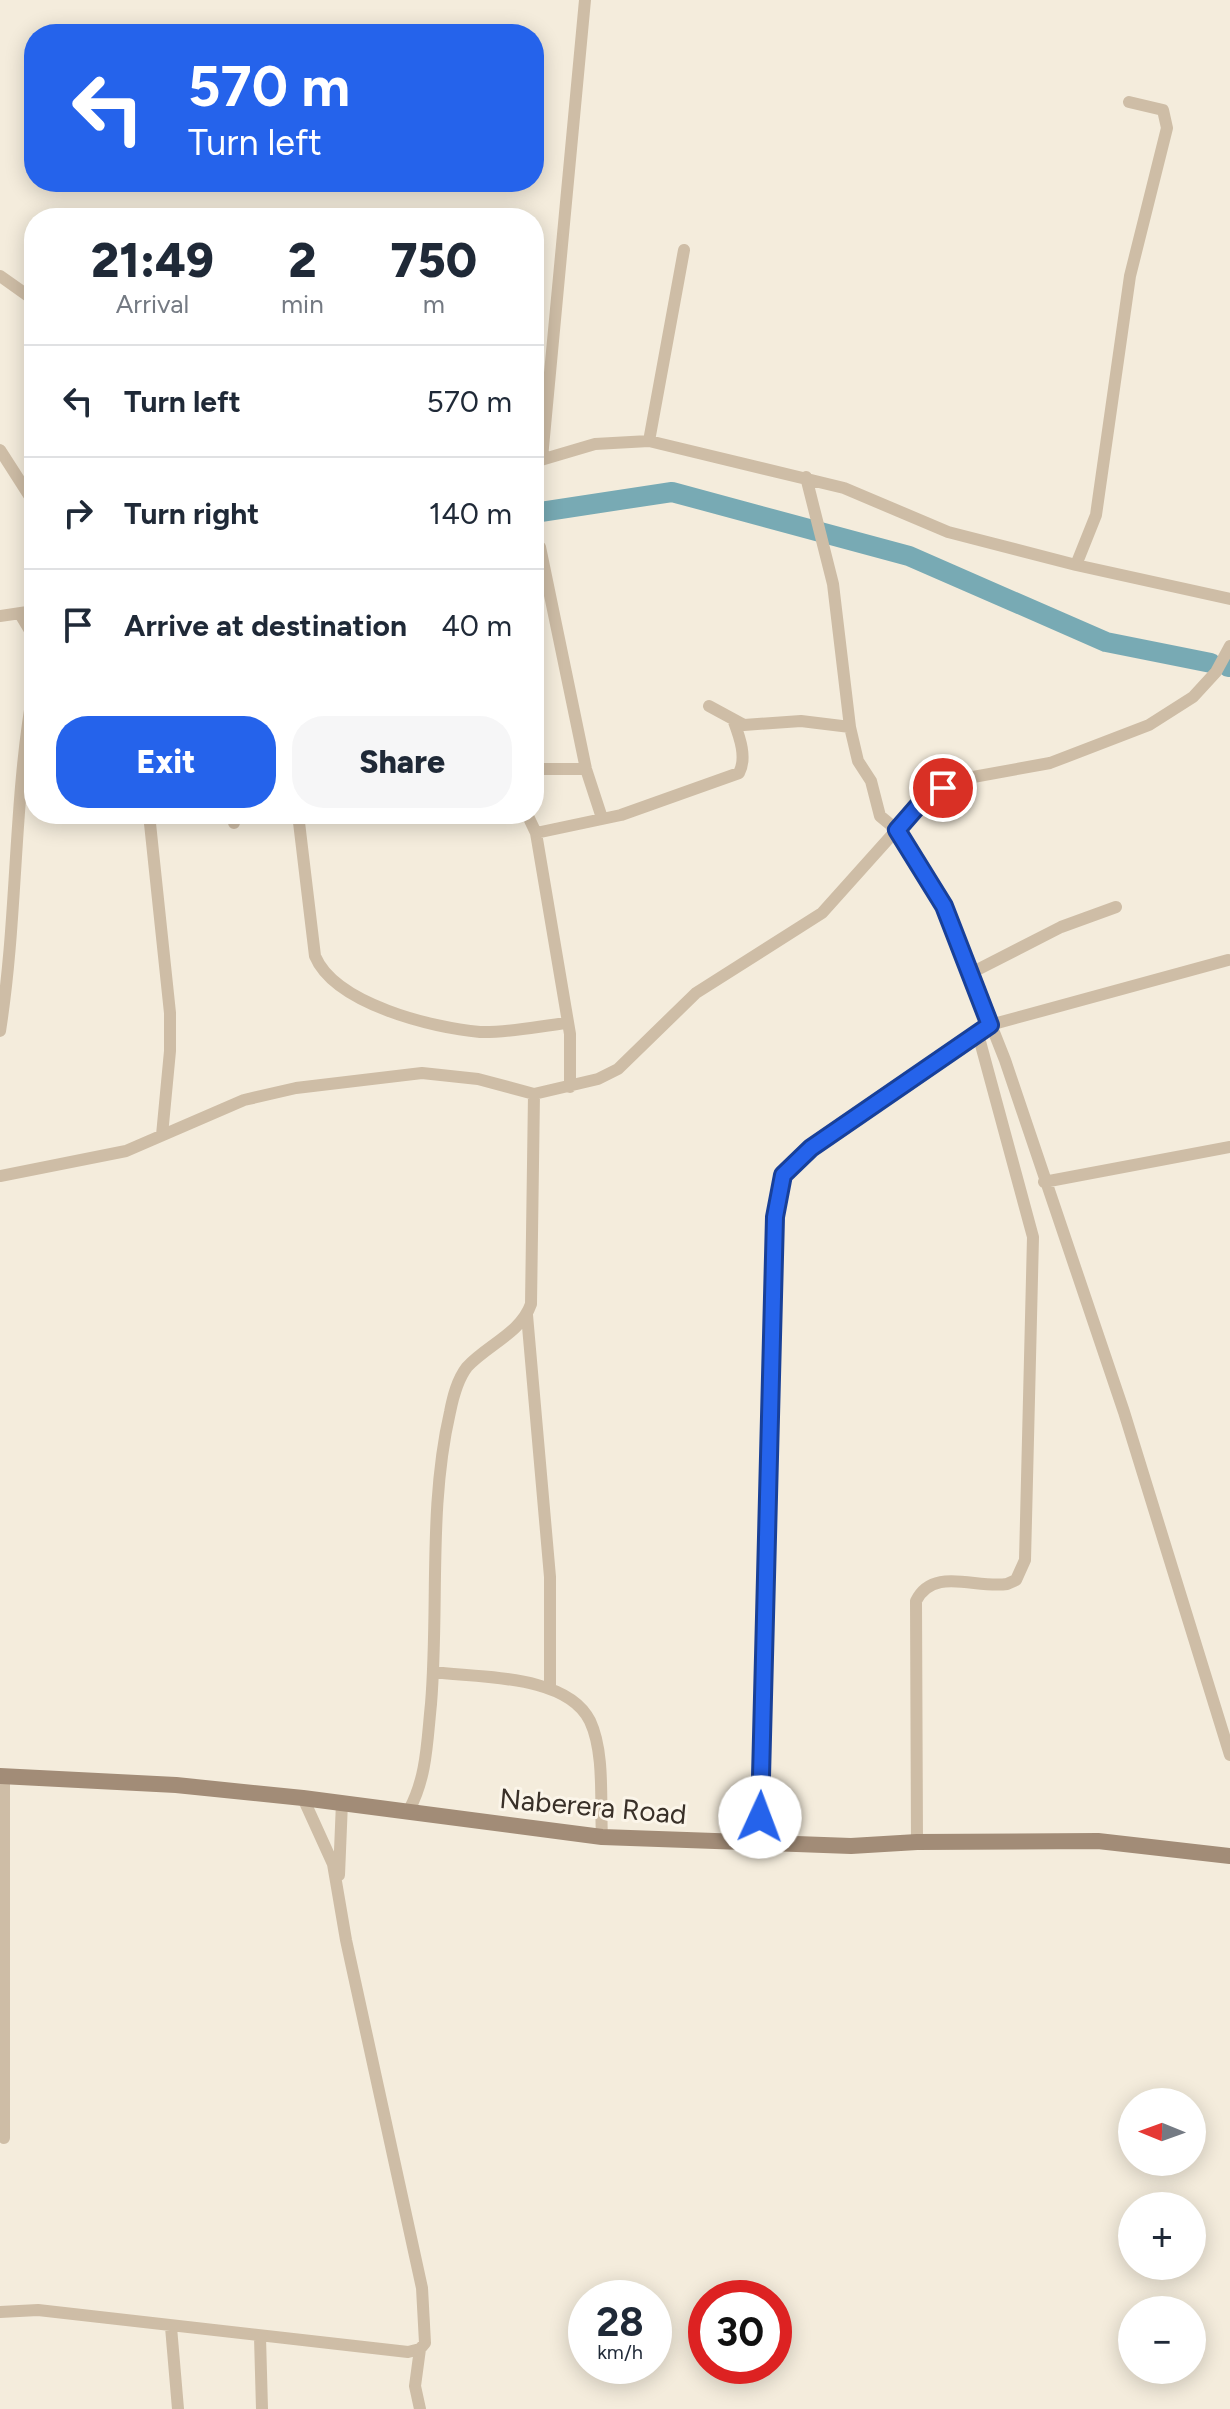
<!DOCTYPE html>
<meta charset="utf-8">
<style>
:root{--surface:#fff;--page:#f6f6f7;--text:#1f2937;--muted:#747a83;--line:#e0e1e3;--accent:#2563eb}
body{margin:0;font-family:Figtree,sans-serif;background:var(--page);color:var(--text);height:100vh;display:flex;flex-direction:column;font-size:30px;white-space:nowrap}
*{box-sizing:border-box;margin:0}
p{font-size:26px;color:var(--muted)}
.icon{flex:none;width:44px;height:44px;fill:none;stroke:currentColor;stroke-width:2;stroke-linecap:round;stroke-linejoin:round}
.map{position:relative;flex:1;overflow:hidden}
.side{position:absolute;left:24px;top:208px;width:520px;height:616px;display:flex;flex-direction:column;background:var(--surface);border-radius:32px;box-shadow:0 4px 20px #0003}
.side>*{flex:none}
.hud{position:absolute;left:24px;top:24px;width:520px;height:168px;border-radius:32px;box-shadow:0 4px 20px #0003;background:#2563eb;color:#fff;overflow:hidden}
.needle{width:52px;rotate:271deg}
.buttons{position:absolute;left:1118px;top:2088px;display:grid;gap:16px}
.buttons a{display:grid;place-items:center;width:88px;height:88px;border-radius:50%;background:var(--surface);box-shadow:0 4px 20px #0003;font-size:40px}
.speed{position:absolute;left:568px;top:2280px;display:flex;gap:16px;font-size:40px;font-weight:700;text-align:center}
.speed>*{display:grid;place-content:center;width:104px;height:104px;border-radius:50%;background:var(--surface);box-shadow:0 4px 20px #0003;line-height:1}
.speed small{font-size:20px;font-weight:400}
.speed .limit{border:12px solid #d22;background:#fff;color:#111}
.pin{position:absolute;display:grid;place-items:center;width:68px;height:68px;color:#fff;margin:-34px;border:4px solid #fff;border-radius:50%;box-shadow:0 2px 8px #0007}
.me{position:absolute;width:88px;margin:-44px;rotate:2deg;stroke-linejoin:round;filter:drop-shadow(0 0 6px #0008)}
.turn{display:flex;align-items:center;gap:28px;height:168px;padding:0 32px;font-size:36px}
.turn .icon{width:104px;height:104px;stroke-width:2.5}
.turn b{display:block;font-size:56px;line-height:68px}
.eta{display:flex;justify-content:space-evenly;align-items:center;height:136px;text-align:center}
.eta b{font-size:48px;font-weight:800;line-height:56px}
.action{display:flex;gap:16px;margin-top:auto;padding:16px 32px}
.action a{flex:1;height:92px;border-radius:32px;background:var(--accent);color:#fff;font-size:32px;font-weight:800;line-height:92px;text-align:center}
.action a+a{background:var(--page);color:var(--text)}
ul{padding:0;list-style:none}
li{display:flex;align-items:center;gap:24px;height:112px;padding:0 32px;border-top:2px solid var(--line)}
li div{flex:1}
li b{display:block;font-size:30px}
li em{font-style:normal}
.map>svg:first-child{display:block}
.lines{fill:none;stroke-linecap:round;stroke-linejoin:round}
.river{stroke:#78aab4;stroke-width:20}
.street{stroke:#cebda6;stroke-width:12}
.secondary{stroke:#a28c77;stroke-width:16}
.route-casing{stroke:#184099;stroke-width:20}
.route{stroke:#2563eb;stroke-width:14}
.labels{text-anchor:middle;stroke-width:6;stroke-linejoin:round;paint-order:stroke}
.street-label{font-size:28px;fill:#393028;stroke:#fbf5e9}
</style>
<div class="map">
<svg width="1230" height="2409" viewBox="0 0 1230 2409">
<rect width="100%" height="100%" fill="#f4ecdc"/>
<g class="lines">
<path class="river" d="M534,513L672,492L909,556L1106,642L1211,663
M1228,667H1230"/>
<path class="street" d="M0,276L34,300
M649,441L684,250
M0,450L34,503
M542,458L585,0
M534,462L595,444L649,441L844,488L948,532L1076,565L1230,599
M806,477L833,584L850,727L858,761L871,781L880,816L897,830L944,906L1005,1060L1124,1412L1230,1755
M540,547L586,769L602,818
M1076,565L1096,515L1130,276L1167,128L1163,110L1129,102
M20,614L32,634L34,646
M0,616L34,611
M709,706L744,725L801,721L850,727
M534,769H586
M149,814L170,1013V1051L162,1135
M234,814V823
M298,814L315,956C335,1004 433,1028 480,1032C508,1033 539,1026 567,1023
M527,814L536,833L570,1034V1087
M536,833L621,815L739,773C747,758 740,738 734,722
M971,973L1061,927L1116,907
M0,1031C18,917 13,800 34,686
M0,1176L126,1151L244,1100L296,1088L422,1073L478,1079L534,1094L598,1079L618,1069L696,993L822,913L917,807L943,788L962,779L1050,763L1149,725L1193,697L1216,672L1230,646
M1044,1182L1230,1147
M527,1315L550,1577V1687
M433,1672C480,1678 567,1674 590,1721C605,1753 600,1802 602,1837
M4,1776V2138
M409,1810C427,1777 427,1741 431,1704C439,1607 428,1507 450,1412C453,1397 457,1380 467,1367C487,1345 521,1333 531,1304L534,1094
M917,1842L916,1601C933,1566 976,1589 1007,1584L1016,1580L1025,1560L1033,1237L978,1034
M759,1845L775,1217L783,1175L811,1148L990,1025L1228,960
M339,1875L342,1802
M0,2312L38,2310L408,2352L420,2349L425,2343L422,2288L346,1940L333,1864L303,1798
M171,2327L178,2409
M260,2337L262,2409
M420,2409L415,2386L420,2349"/>
<path class="secondary" d="M0,1776L176,1785L303,1798L602,1837L851,1846L917,1842L1098,1841L1230,1856"/>
</g>
<g class="lines">
<defs>
<path id="route" d="M760,1817L775,1217L783,1175L811,1148L990,1025L944,906L897,830L917,807L943,788"/>
</defs>
<use href="#route" class="route-casing"/>
<use href="#route" class="route"/>
</g>
<g class="labels">
<g class="street-label">
<text transform="translate(593 1806) rotate(5)" y="10">Naberera Road</text>
</g>
</g>
</svg>
<div class="buttons">
<a><svg class="needle" viewBox="-14 -14 28 28"><path d="M0-13l5 13h-10z" fill="#e53935"/><path d="M0 13l5-13h-10z" fill="#747a83"/></svg></a>
<a>+</a>
<a>−</a>
</div>
<div class="speed"><div>28<small>km/h</small></div><div class="limit">30</div></div>
<div class="pin" style="left:943px;top:788px;background:#d93025"><svg class="icon" aria-label="arrive" viewBox="0 0 24 24"><path d="M6 21V4h12l-3 4 3 4H6"/></svg></div>
<svg class="me" style="left:760px;top:1817px" viewBox="-20 -20 40 40"><circle r="19" fill="#fff"/><path d="M0-13L10 11 0 6-10 11z" fill="#2563eb"/></svg>
<div class="hud">
<div class="turn"><svg class="icon" aria-label="left" viewBox="0 0 24 24"><path d="M17 20v-9H6M10 6l-5 5 5 5"/></svg><div><b>570 m</b>Turn left</div></div>
</div>
<section class="side">
<div class="eta">
<div><b>21:49</b><p>Arrival</p></div>
<div><b>2</b><p>min</p></div>
<div><b>750</b><p>m</p></div>
</div>
<ul>
<li><svg class="icon" aria-label="left" viewBox="0 0 24 24"><path d="M17 20v-9H6M10 6l-5 5 5 5"/></svg><div><b>Turn left</b></div><em>570 m</em></li>
<li><svg class="icon" aria-label="right" viewBox="0 0 24 24"><path d="M7 20v-9h11M14 6l5 5-5 5"/></svg><div><b>Turn right</b></div><em>140 m</em></li>
<li><svg class="icon" aria-label="arrive" viewBox="0 0 24 24"><path d="M6 21V4h12l-3 4 3 4H6"/></svg><div><b>Arrive at destination</b></div><em>40 m</em></li>
</ul>
<div class="action"><a>Exit</a><a>Share</a></div>
</section>
</div>
